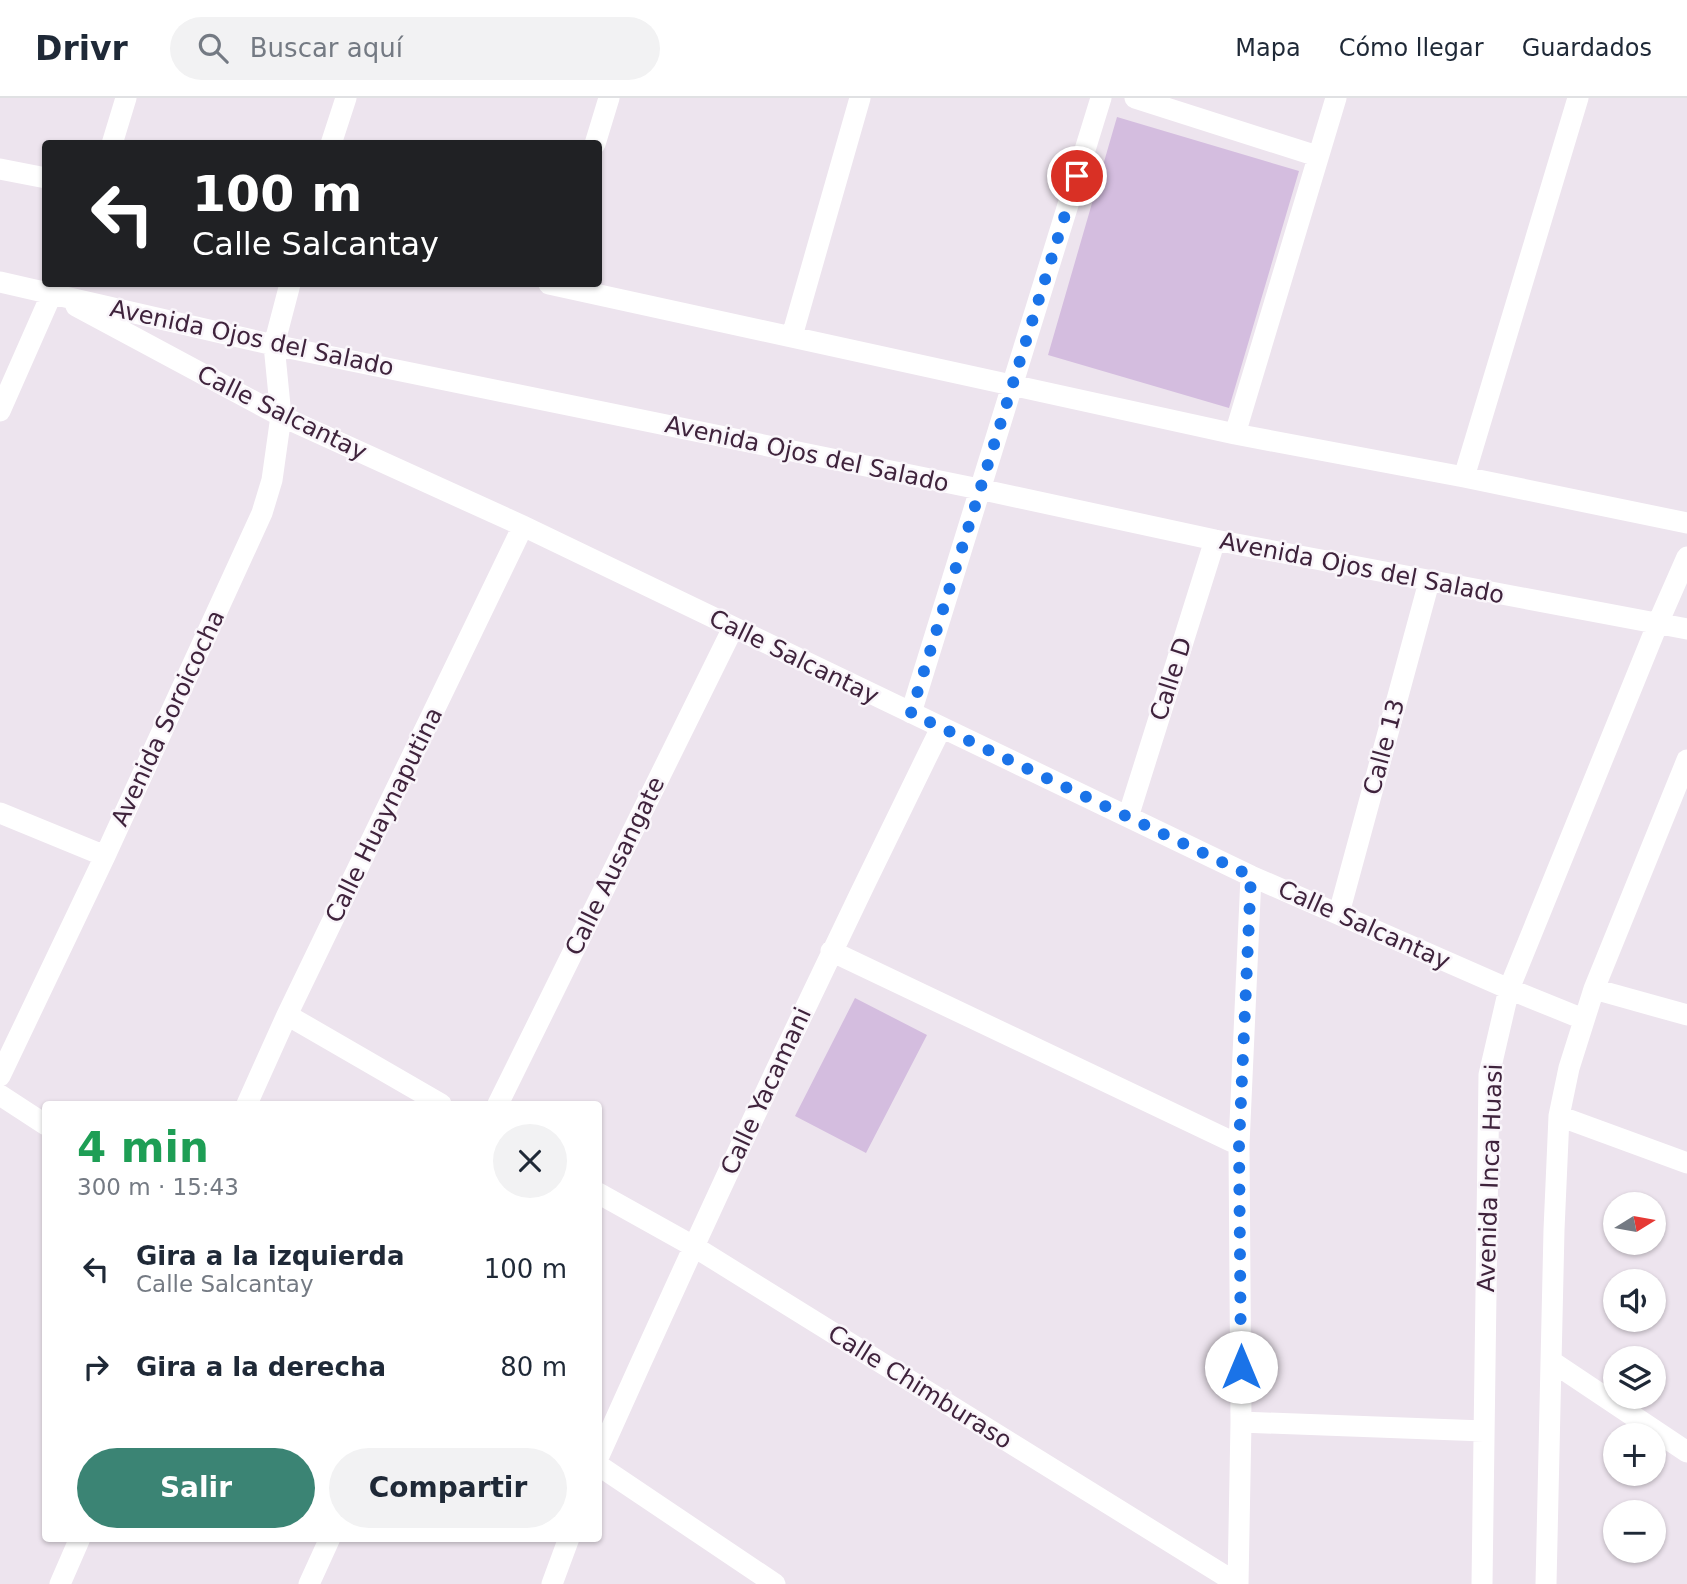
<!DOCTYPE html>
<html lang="es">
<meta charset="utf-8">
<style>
:root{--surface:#fff;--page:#f2f2f3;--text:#1f2937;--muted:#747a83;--line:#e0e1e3;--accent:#3b8474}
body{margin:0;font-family:"DejaVu Sans",sans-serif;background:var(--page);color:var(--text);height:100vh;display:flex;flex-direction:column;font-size:26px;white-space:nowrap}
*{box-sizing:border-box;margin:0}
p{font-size:23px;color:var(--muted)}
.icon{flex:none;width:38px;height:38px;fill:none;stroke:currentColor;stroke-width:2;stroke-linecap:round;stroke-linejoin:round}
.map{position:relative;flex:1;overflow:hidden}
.drawer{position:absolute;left:42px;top:1003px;width:560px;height:441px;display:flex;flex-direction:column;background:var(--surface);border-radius:7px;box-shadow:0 2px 5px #0004}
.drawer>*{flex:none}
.hud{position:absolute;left:42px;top:42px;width:560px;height:147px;border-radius:7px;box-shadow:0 2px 5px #0004;background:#202124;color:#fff;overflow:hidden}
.needle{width:46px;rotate:79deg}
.fabs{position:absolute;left:1603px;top:1094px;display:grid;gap:14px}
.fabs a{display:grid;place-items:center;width:63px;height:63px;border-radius:50%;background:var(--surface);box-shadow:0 2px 5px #0004;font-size:35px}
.pin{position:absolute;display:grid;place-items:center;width:60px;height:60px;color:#fff;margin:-30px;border:4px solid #fff;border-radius:50%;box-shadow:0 2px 7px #0007}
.me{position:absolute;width:77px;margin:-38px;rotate:0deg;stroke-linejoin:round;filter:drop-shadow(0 0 5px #0008)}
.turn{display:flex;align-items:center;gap:24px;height:147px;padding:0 35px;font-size:32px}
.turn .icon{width:91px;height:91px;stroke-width:2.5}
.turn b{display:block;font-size:49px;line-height:60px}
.round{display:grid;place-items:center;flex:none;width:74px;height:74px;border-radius:37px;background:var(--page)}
.summary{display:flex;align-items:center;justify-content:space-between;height:119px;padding:0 35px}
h1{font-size:42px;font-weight:700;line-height:52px;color:#1e9e55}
.cta{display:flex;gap:14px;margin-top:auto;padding:14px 35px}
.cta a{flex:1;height:80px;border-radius:42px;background:var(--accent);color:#fff;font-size:28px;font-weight:700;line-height:80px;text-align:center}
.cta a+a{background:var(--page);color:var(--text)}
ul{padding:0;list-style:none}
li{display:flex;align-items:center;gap:21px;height:98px;padding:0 35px}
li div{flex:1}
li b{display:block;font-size:26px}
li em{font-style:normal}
header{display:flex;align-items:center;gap:42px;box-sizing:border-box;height:98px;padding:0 35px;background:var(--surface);border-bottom:2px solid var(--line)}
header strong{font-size:33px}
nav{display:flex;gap:38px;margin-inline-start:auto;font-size:24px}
.search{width:490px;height:63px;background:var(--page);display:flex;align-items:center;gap:18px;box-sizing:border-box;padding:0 24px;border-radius:38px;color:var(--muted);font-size:26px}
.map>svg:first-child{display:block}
.green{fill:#d4bddf}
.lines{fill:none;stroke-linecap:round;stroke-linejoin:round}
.minor{stroke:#fff;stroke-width:21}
.route{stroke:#1a73e8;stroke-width:12;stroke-dasharray:0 21.6}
.labels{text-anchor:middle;stroke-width:5;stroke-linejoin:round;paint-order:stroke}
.street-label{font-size:24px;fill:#3f233c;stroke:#f9f5fa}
</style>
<header>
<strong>Drivr</strong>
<div class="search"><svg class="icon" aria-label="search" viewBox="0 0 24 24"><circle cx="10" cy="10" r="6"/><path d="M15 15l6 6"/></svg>Buscar aquí</div>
<nav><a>Mapa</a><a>Cómo llegar</a><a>Guardados</a></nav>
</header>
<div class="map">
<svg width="1687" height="1486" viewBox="0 0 1687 1486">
<rect width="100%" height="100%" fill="#ede4ee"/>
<path class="green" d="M1117,19L1299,73L1229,310L1048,257Z
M855,900L927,937L866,1055L795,1018Z"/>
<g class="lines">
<path class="minor" d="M1135,0L1317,58
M112,46L126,0
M331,46L346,0
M595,46L609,0
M0,71L46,80
M0,184L274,247L979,391L1215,442L1687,531
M549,186L1235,336L1464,379L1687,425
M76,208L281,318L523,428L1251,778L1509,891L1583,921
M792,238L860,0
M0,313L56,186
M1235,336L1336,0
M1464,379L1578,0
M911,615L1101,0
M0,715L105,758
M1128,719L1215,442
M1339,815L1429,484
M831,853L1239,1047
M1594,891L1687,917
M287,917L441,1006
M0,978L105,758L262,415L272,382L281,318L274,247L290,186
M0,997L46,1027
M247,1006L287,917L523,428
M498,1006L733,530
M1559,1018L1687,1065
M598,1095L693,1148L1238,1486
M1551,1263L1687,1354
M1241,1324L1484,1333
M598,1360C708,1114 822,871 941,630
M598,1367L775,1486
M60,1486L80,1440
M309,1486L330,1440
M552,1486L569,1440
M1238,1486L1241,1324L1239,1047L1251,778
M1482,1486L1489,977L1509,891L1658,525L1687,459
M1546,1486L1554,1132L1559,1018L1569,970L1594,891L1687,662"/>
</g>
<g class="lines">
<path class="route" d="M1077,78L911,615L1251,778L1239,1047L1241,1269"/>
</g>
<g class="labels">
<g class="street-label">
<text transform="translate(252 240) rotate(12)" y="8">Avenida Ojos del Salado</text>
<text transform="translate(282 315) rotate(26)" y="8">Calle Salcantay</text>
<text transform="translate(807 356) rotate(12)" y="8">Avenida Ojos del Salado</text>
<text transform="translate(1362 470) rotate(11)" y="8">Avenida Ojos del Salado</text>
<text transform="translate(794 559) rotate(26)" y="8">Calle Salcantay</text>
<text transform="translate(1171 581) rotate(-72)" y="8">Calle D</text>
<text transform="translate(168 620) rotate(-65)" y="8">Avenida Soroicocha</text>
<text transform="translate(1384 649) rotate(-75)" y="8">Calle 13</text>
<text transform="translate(384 717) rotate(-64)" y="8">Calle Huaynaputina</text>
<text transform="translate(615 768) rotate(-64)" y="8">Calle Ausangate</text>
<text transform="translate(1364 827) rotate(24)" y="8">Calle Salcantay</text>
<text transform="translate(766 993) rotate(-65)" y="8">Calle Yacamani</text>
<text transform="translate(1490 1080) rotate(-88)" y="8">Avenida Inca Huasi</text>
<text transform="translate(920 1289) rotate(32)" y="8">Calle Chimburaso</text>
</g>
</g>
</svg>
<div class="fabs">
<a><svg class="needle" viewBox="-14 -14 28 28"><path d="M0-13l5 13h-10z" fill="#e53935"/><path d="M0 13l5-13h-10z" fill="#747a83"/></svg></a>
<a><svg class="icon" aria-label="sound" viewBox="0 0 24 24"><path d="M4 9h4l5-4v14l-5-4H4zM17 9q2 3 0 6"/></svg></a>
<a><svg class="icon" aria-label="layers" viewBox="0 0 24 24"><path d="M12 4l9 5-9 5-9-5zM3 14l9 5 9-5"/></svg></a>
<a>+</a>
<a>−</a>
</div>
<div class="pin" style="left:1077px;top:78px;background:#d93025"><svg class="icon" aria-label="arrive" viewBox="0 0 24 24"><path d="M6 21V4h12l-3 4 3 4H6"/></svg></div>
<svg class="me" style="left:1241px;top:1269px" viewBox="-20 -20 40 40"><circle r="19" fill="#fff"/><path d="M0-13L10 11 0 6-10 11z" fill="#1a73e8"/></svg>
<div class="hud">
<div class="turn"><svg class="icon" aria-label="left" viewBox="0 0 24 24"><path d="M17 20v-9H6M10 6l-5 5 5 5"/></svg><div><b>100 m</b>Calle Salcantay</div></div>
</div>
<section class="drawer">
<div class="summary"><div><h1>4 min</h1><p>300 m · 15:43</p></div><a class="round"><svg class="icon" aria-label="close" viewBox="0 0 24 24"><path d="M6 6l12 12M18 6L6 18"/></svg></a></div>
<ul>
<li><svg class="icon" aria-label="left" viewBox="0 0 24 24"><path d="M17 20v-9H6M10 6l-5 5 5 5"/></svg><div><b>Gira a la izquierda</b><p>Calle Salcantay</p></div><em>100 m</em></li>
<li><svg class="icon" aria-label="right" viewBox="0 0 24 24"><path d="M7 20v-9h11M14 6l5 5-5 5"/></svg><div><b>Gira a la derecha</b></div><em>80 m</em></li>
</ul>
<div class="cta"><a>Salir</a><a>Compartir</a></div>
</section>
</div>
